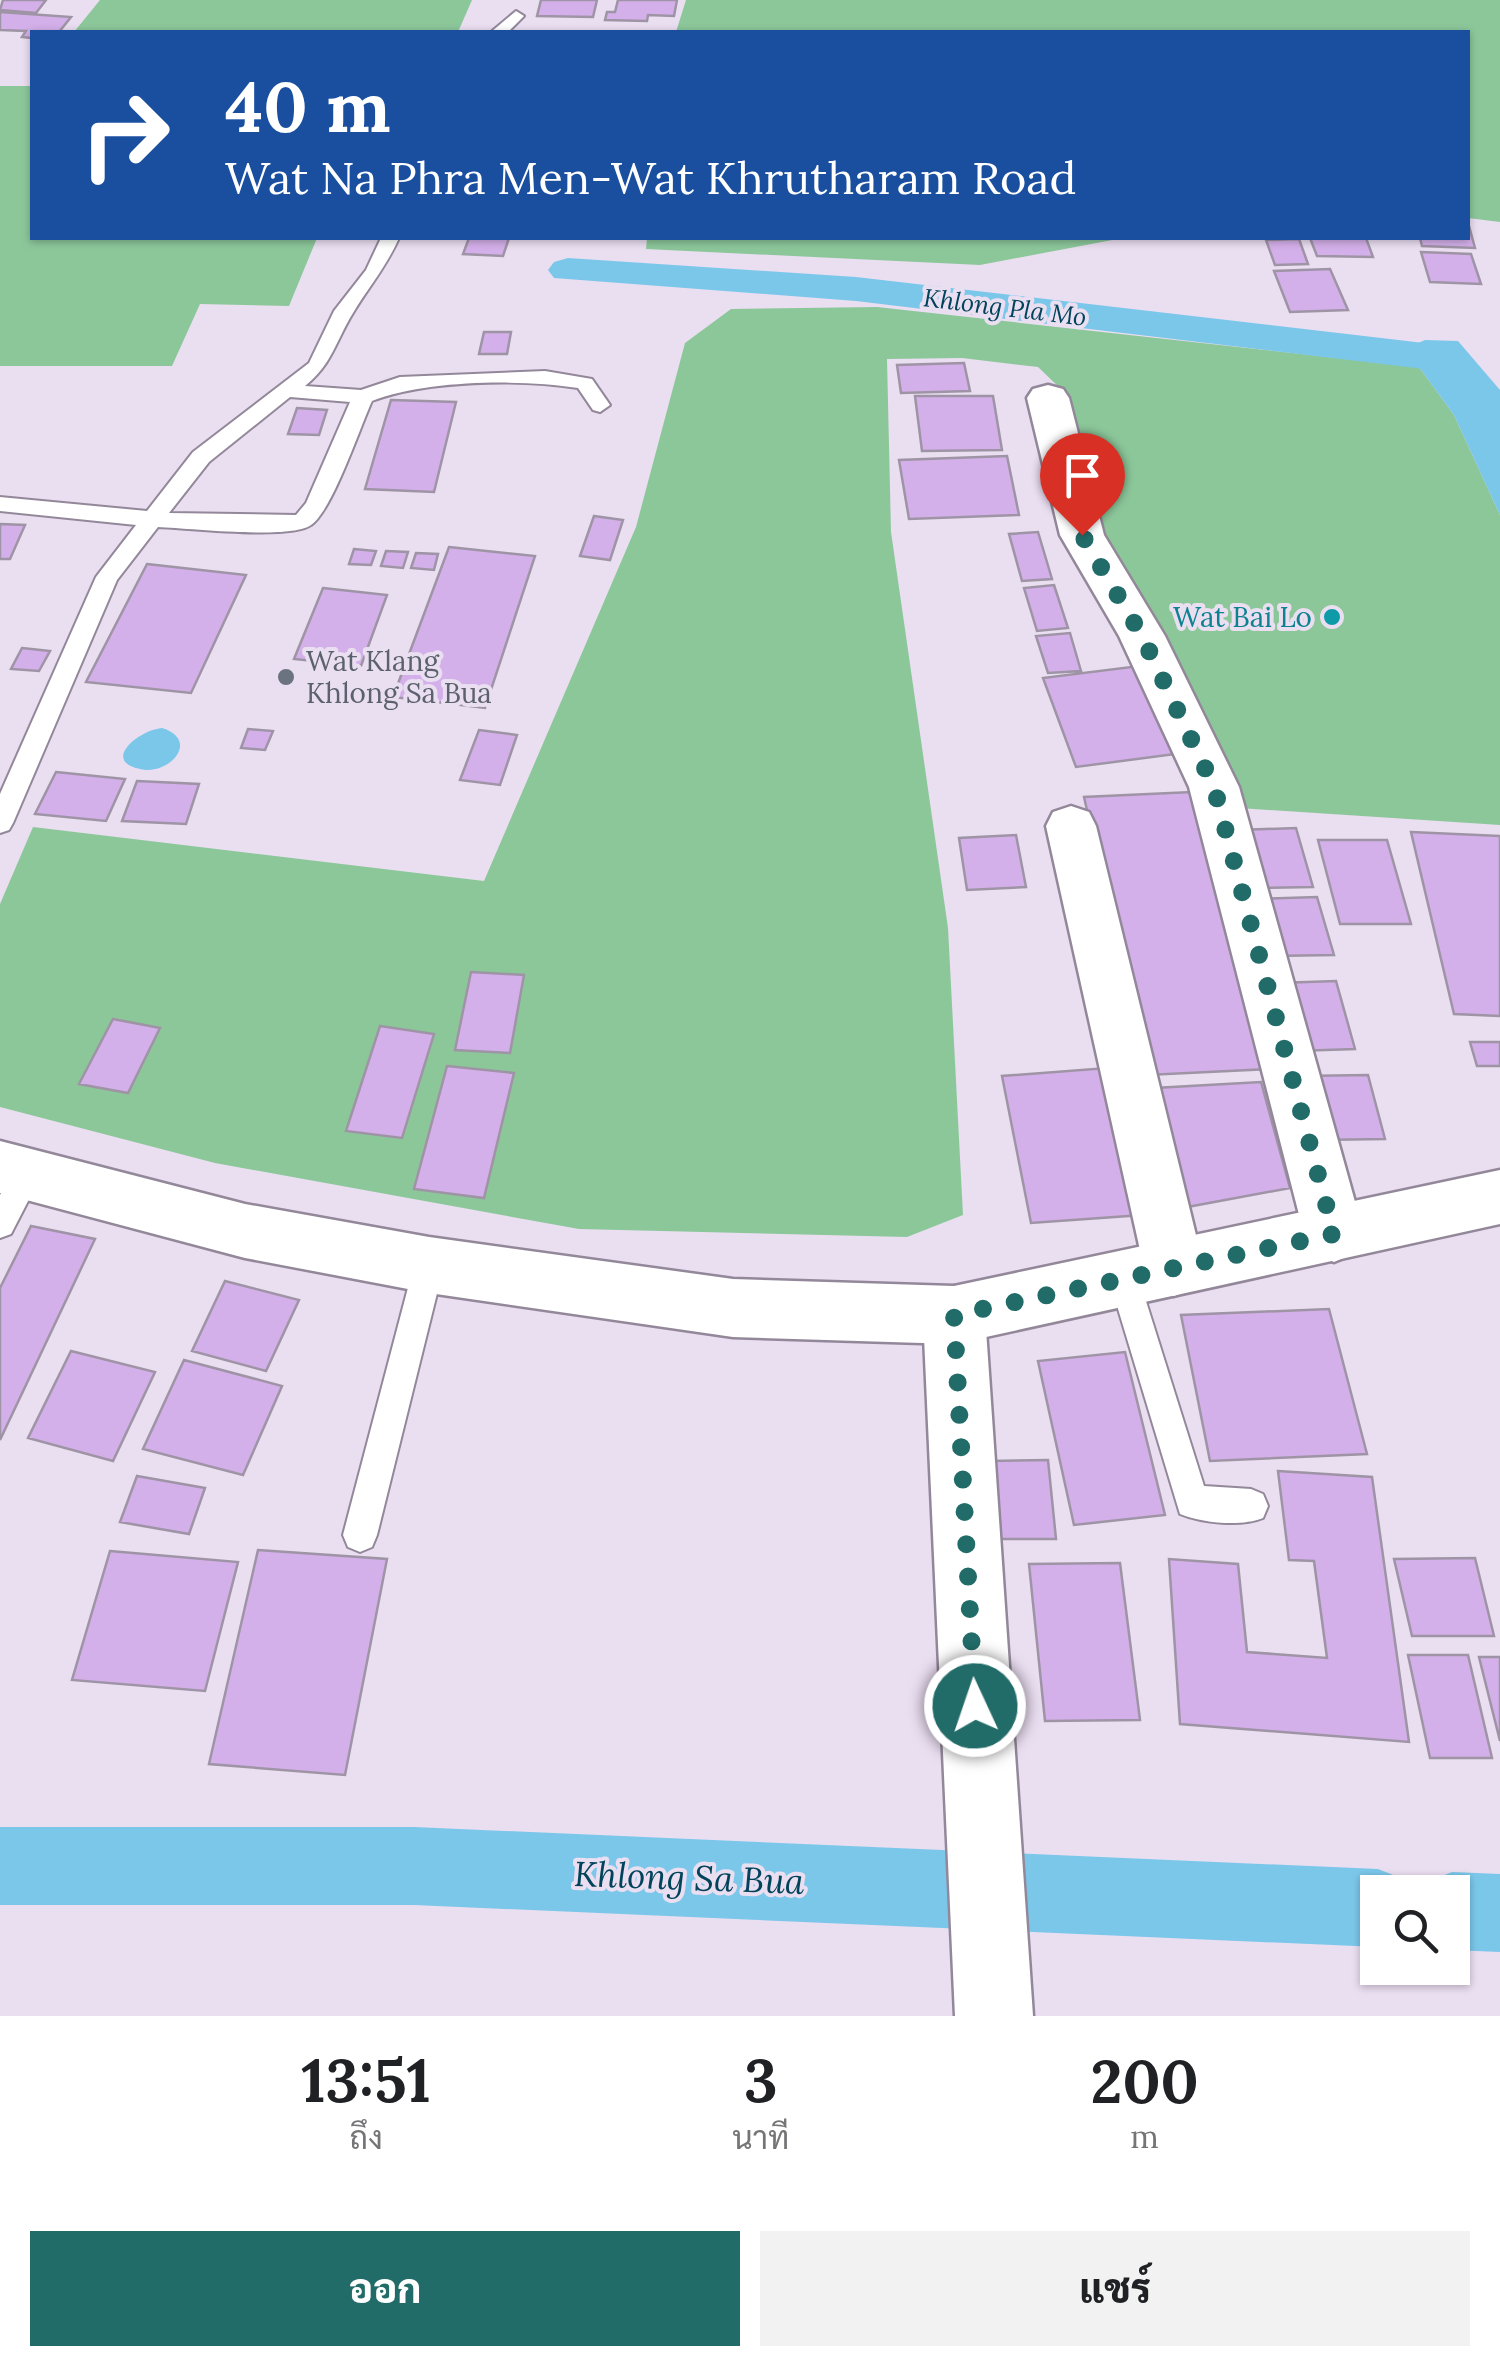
<!DOCTYPE html>
<html lang="th">
<meta charset="utf-8">
<style>
:root{--surface:#fff;--page:#f2f2f2;--text:#202124;--muted:#757577;--accent:#216c69}
body{margin:0;font-family:Lora,Sarabun,serif;background:var(--page);color:var(--text);height:100vh;display:flex;flex-direction:column;font-size:38px;white-space:nowrap}
*{box-sizing:border-box;margin:0}
p{font-size:32px;color:var(--muted)}
.icon{flex:none;width:55px;height:55px;fill:none;stroke:currentColor;stroke-width:2;stroke-linecap:round;stroke-linejoin:round}
.map{position:relative;height:2016px;overflow:hidden}
.sheet{display:flex;flex-direction:column;background:var(--surface);flex:1}
.sheet>*{flex:none}
.banner{position:absolute;left:30px;top:30px;width:1440px;height:210px;border-radius:0px;box-shadow:0 2px 8px #0004;background:#1a4fa0;color:#fff;overflow:hidden}
.fabs{position:absolute;left:1360px;top:1875px;display:grid;gap:20px}
.fabs a{display:grid;place-items:center;width:110px;height:110px;border-radius:0px;background:var(--surface);box-shadow:0 2px 8px #0004;font-size:50px}
.pin{position:absolute;display:grid;place-items:center;width:85px;height:85px;color:#fff;margin:-102px -42px;border-radius:50% 50% 50% 0;rotate:-45deg;box-shadow:0 0 10px #0007}
.pin .icon{rotate:45deg}
.me{position:absolute;width:110px;margin:-55px;rotate:357deg;stroke-linejoin:round;filter:drop-shadow(0 0 8px #0008)}
.turn{display:flex;align-items:center;gap:35px;height:210px;padding:0 30px;font-size:45px}
.turn .icon{width:130px;height:130px;stroke-width:2.5}
.turn b{display:block;font-size:70px;line-height:85px}
.eta{display:flex;justify-content:space-evenly;align-items:center;height:170px;text-align:center}
.eta b{font-size:60px;font-weight:800;line-height:70px}
.action{display:flex;gap:20px;margin-top:auto;padding:20px 30px}
.action a{flex:1;height:115px;border-radius:0px;background:var(--accent);color:#fff;font-size:40px;font-weight:800;line-height:115px;text-align:center}
.action a+a{background:var(--page);color:var(--text)}
.map>svg:first-child{display:block}
.green{fill:#8cc79a}
.water{fill:#7bc7ea}
.lines{fill:none;stroke-linecap:round;stroke-linejoin:round}
.canal{fill:#7bc7ea;fill-rule:evenodd}
.building{fill:#d4b0ea;stroke:#9f94a6;stroke-width:2.5}
.service-casing{stroke:#93889a;stroke-width:4}
.minor-casing{stroke:#93889a;stroke-width:5}
.tertiary-casing{stroke:#93889a;stroke-width:5}
.service{fill:#fff;fill-rule:evenodd}
.minor{fill:#fff;fill-rule:evenodd}
.tertiary{fill:#fff;fill-rule:evenodd}
.route{stroke:#216c69;stroke-width:18;stroke-dasharray:0 32.4}
.culture-dot{fill:#0f9aa8;stroke:#eadef1;stroke-width:4}
.worship-dot{fill:#6b7280;stroke:#eadef1;stroke-width:4}
.labels{text-anchor:middle;stroke-width:8;stroke-linejoin:round;paint-order:stroke}
.far-water-label{font-size:25px;font-style:italic;fill:#00435a;stroke:#eadef1}
.culture-label{font-size:28px;fill:#0d838f;stroke:#eadef1;text-anchor:end}
.worship-label{font-size:28px;fill:#5b616d;stroke:#eadef1;text-anchor:start}
.near-water-label{font-size:35px;font-style:italic;fill:#00435a;stroke:#eadef1}
</style>
<div class="map">
<svg width="1500" height="2016" viewBox="0 0 1500 2016">
<rect width="100%" height="100%" fill="#eadef1"/>
<path class="green" d="M100,0H472L458,32H74Z
M686,0H1500V222L1468,218V32H676Z
M0,86H32V238H317L289,306L200,304L172,366H0Z
M647,238H1123L980,265L646,249Z
M877,307L1419,367L1454,415L1500,515V825L1239,808L1097,533L1064,392L1038,367L962,358L887,359L891,532L948,928L963,1215L907,1237L579,1229L215,1163L0,1107V904L33,827L484,881L636,527L685,343L731,309Z"/>
<path class="water" d="M1425,340L1458,341L1500,390V515L1454,415L1419,367L1414,345Z
M162,728C201,740 169,776 140,769C101,761 139,730 162,728Z"/>
<g class="lines">
<path class="canal" d="M568,258L856,277L1441,345L1456,349L1462,358L1456,367L1441,371L856,301L554,278L548,270L554,262Z
M0,1827H414L1378,1869L1406,1880L1411,1892H1378V1947L414,1905H0Z
M1452,1872L1500,1874V1952L1452,1950V1892H1420L1424,1883Z"/>
</g>
<path class="building" d="M3,0H46L36,13L0,10Z
M541,0H597L593,17L537,16Z
M618,0H677L674,16L648,15L647,21L605,20L607,12H615Z
M0,12L71,17L59,32H32V38L22,37L26,31L0,30Z
M1469,226L1475,248L1422,246L1420,238H1468Z
M469,238H509L503,256L463,254Z
M1310,238H1366L1373,257L1317,256Z
M1299,239L1308,264L1275,265L1266,240Z
M1421,252L1471,254L1481,284L1430,282Z
M1330,269L1348,310L1290,312L1274,271Z
M484,332H511L507,354H479Z
M964,363L970,391L901,393L897,365Z
M915,396H993L1002,450L922,451Z
M391,400L456,402L434,492L365,489Z
M297,408L327,410L319,435L288,434Z
M1007,456L1019,515L909,519L899,460Z
M594,516L623,520L610,560L580,556Z
M0,524L25,525L10,559H0Z
M1038,532L1052,579L1022,581L1009,534Z
M449,547L535,556L485,708L393,697Z
M354,549L376,551L371,565L349,564Z
M386,551L408,552L403,568L381,566Z
M416,553L438,554L434,570L411,568Z
M147,564L246,575L191,693L86,682Z
M1054,585L1068,628L1037,631L1024,588Z
M323,588L387,595L361,666L294,659Z
M1070,633L1081,671L1048,673L1036,636Z
M22,648L50,651L39,671L11,669Z
M1139,666L1175,754L1076,767L1043,678Z
M248,729L273,731L265,750L241,748Z
M479,730L517,735L500,785L460,780Z
M56,772L125,779L106,821L35,814Z
M137,781L199,784L186,824L122,821Z
M1192,792L1269,1069L1147,1075L1084,797Z
M1296,828L1313,887L1253,888L1239,830Z
M1411,832L1500,836V1016L1454,1014Z
M1016,835L1026,887L967,890L959,838Z
M1318,840H1387L1411,924H1340Z
M1317,897L1334,955L1269,956L1254,899Z
M471,972L524,975L510,1053L455,1050Z
M1336,981L1355,1049L1295,1051L1278,983Z
M113,1019L160,1028L128,1093L79,1084Z
M380,1026L434,1034L402,1138L346,1131Z
M1470,1042H1500V1066H1477Z
M447,1066L514,1073L484,1198L414,1189Z
M1107,1068L1142,1215L1031,1223L1002,1076Z
M1368,1075L1385,1139L1317,1140L1301,1076Z
M1261,1082L1290,1188L1182,1208L1155,1088Z
M31,1226L95,1239L0,1440V1288Z
M225,1281L299,1300L266,1371L192,1351Z
M1329,1309L1367,1454L1210,1461L1181,1315Z
M71,1351L155,1372L113,1461L28,1438Z
M1125,1352L1165,1515L1074,1525L1038,1361Z
M184,1360L282,1386L243,1475L143,1449Z
M1048,1460L1056,1539H996L989,1461Z
M1278,1471L1372,1477L1409,1742L1180,1724L1169,1559L1238,1564L1247,1652L1327,1658L1314,1561L1289,1560Z
M137,1476L205,1488L189,1534L120,1522Z
M258,1550L387,1559L345,1775L209,1764Z
M110,1551L238,1562L205,1691L72,1680Z
M1475,1558L1494,1636H1412L1394,1559Z
M1120,1563L1140,1720L1045,1721L1029,1564Z
M1408,1655H1468L1492,1758H1430Z
M1479,1657H1500V1741Z"/>
<g class="lines">
<defs>
<path id="service" d="M516,11L524,16L508,32H491Z
M381,238H399C385,269 369,286 353,313C335,342 333,363 305,386L361,390L400,377L545,371L592,379L610,405L600,412L593,410L578,388C519,379 428,380 372,401C360,427 332,511 311,525C291,540 187,528 158,527L117,580L13,823L9,830L0,833V794L96,577L136,525L0,511V497L147,511L193,452L309,363L334,311L366,270ZM290,397L350,402L306,503L296,515L169,513L209,462Z
M27,1161L37,1165L42,1174L11,1234L0,1238V1195L17,1165Z
M429,1251L440,1255L444,1265L377,1535L372,1547L360,1552L348,1547L343,1535L414,1265L418,1255Z
M1124,1265L1135,1269L1139,1279L1204,1486L1251,1489L1263,1494L1268,1506L1263,1518C1241,1527 1202,1523 1180,1514L1109,1279L1113,1269Z"/>
<path id="minor" d="M1048,385L1063,389L1069,398L1104,535L1165,636L1239,787L1364,1234L1355,1253L1334,1262L1313,1253L1304,1234L1189,787L1119,636L1060,535L1027,398L1033,389Z
M1071,806L1089,812L1096,826L1204,1268L1196,1288L1174,1296L1152,1288L1144,1268L1046,826L1053,812Z
M954,1286L976,1294L985,1315L1033,2016H955L923,1315L932,1294Z"/>
<path id="tertiary" d="M0,1141L245,1204L429,1237L733,1279L954,1286L1500,1170V1224L954,1344L733,1337L429,1293L245,1258L0,1193Z"/>
</defs>
<use href="#service" class="service-casing"/>
<use href="#minor" class="minor-casing"/>
<use href="#tertiary" class="tertiary-casing"/>
<use href="#service" class="service"/>
<use href="#minor" class="minor"/>
<use href="#tertiary" class="tertiary"/>
</g>
<g class="lines">
<path class="route" d="M975,1706L954,1315L1334,1234L1214,787L1142,636L1082,535"/>
</g>
<circle class="culture-dot" cx="1332" cy="617" r="10"/>
<circle class="worship-dot" cx="286" cy="677" r="10"/>
<g class="labels">
<g class="far-water-label">
<text transform="translate(1005 307) rotate(7)" y="9">Khlong Pla Mo</text>
</g>
<g class="culture-label">
<text x="1312" y="627">Wat Bai Lo</text>
</g>
<g class="worship-label">
<text x="306" y="671">Wat Klang<tspan x="306" dy="32">Khlong Sa Bua</tspan></text>
</g>
<g class="near-water-label">
<text transform="translate(689 1878) rotate(2)" y="12">Khlong Sa Bua</text>
</g>
</g>
</svg>
<div class="fabs">
<a><svg class="icon" aria-label="search" viewBox="0 0 24 24"><circle cx="10" cy="10" r="6"/><path d="M15 15l6 6"/></svg></a>
</div>
<div class="pin" style="left:1082px;top:535px;background:#d93025"><svg class="icon" aria-label="arrive" viewBox="0 0 24 24"><path d="M6 21V4h12l-3 4 3 4H6"/></svg></div>
<svg class="me" style="left:975px;top:1706px" viewBox="-20 -20 40 40"><circle r="17" fill="#216c69" stroke="#fff" stroke-width="3"/><path d="M0-11L8 9 0 5-8 9z" fill="#fff"/></svg>
<div class="banner">
<div class="turn"><svg class="icon" aria-label="right" viewBox="0 0 24 24"><path d="M7 20v-9h11M14 6l5 5-5 5"/></svg><div><b>40 m</b>Wat Na Phra Men-Wat Khrutharam Road</div></div>
</div>
</div>
<section class="sheet">
<div class="eta">
<div><b>13:51</b><p>ถึง</p></div>
<div><b>3</b><p>นาที</p></div>
<div><b>200</b><p>m</p></div>
</div>
<div class="action"><a>ออก</a><a>แชร์</a></div>
</section>
